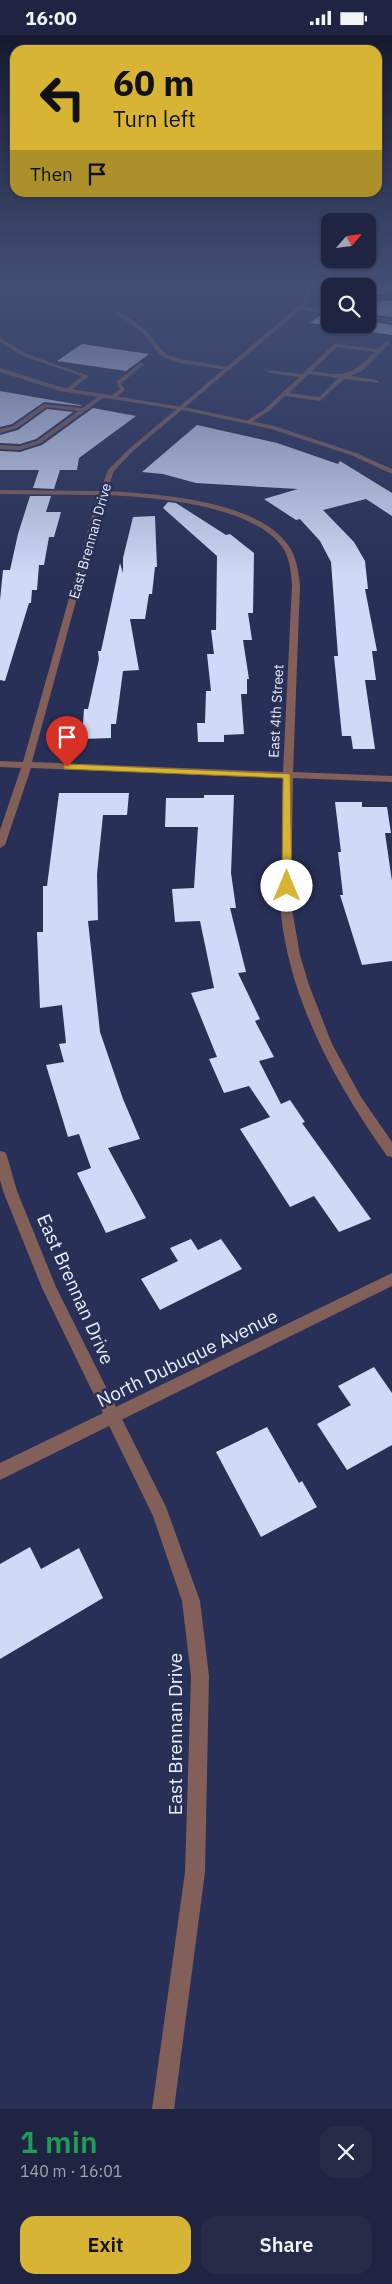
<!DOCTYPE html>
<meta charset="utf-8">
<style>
:root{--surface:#1e2441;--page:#262c48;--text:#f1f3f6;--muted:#a1a4b1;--line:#3c415a;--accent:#d8b434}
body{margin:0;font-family:"IBM Plex Sans",sans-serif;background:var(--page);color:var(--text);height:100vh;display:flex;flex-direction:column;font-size:19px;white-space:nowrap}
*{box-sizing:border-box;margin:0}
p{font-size:16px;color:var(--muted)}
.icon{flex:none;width:28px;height:28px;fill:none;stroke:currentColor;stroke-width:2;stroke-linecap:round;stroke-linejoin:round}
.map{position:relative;height:2074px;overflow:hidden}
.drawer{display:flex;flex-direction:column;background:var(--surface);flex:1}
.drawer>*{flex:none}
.guide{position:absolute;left:10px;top:10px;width:372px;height:152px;border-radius:15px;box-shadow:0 1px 4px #0004,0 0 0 1px var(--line);background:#d8b434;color:#111;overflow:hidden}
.needle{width:32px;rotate:62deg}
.controls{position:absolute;left:321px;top:178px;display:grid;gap:10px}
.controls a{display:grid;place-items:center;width:55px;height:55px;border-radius:10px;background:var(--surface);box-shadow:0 1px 4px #0004,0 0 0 1px var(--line);font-size:25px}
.pin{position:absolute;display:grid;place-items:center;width:42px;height:42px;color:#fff;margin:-51px -21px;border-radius:50% 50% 50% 0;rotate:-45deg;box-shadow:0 0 5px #0007}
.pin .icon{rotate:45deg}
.me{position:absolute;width:55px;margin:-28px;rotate:0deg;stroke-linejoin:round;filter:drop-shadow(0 0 4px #0008)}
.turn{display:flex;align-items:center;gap:18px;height:105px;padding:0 20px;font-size:22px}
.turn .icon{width:65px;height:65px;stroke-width:2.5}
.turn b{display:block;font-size:35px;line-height:42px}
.then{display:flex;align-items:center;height:48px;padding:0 20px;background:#0003;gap:10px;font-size:19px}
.round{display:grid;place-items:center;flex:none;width:52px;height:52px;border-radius:15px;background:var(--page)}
.headline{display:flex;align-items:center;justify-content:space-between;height:85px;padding:0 20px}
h1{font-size:30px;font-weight:600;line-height:38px;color:#1e9e55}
.cta{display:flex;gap:10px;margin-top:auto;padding:10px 20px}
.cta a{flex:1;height:58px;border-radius:15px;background:var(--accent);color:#111;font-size:20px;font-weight:600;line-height:58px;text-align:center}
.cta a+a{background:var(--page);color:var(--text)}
.status{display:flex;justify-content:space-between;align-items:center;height:35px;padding:0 25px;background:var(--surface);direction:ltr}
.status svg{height:14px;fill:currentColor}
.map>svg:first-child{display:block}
.building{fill:#d0d9f6}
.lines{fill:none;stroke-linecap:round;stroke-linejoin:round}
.service{fill:#825f58;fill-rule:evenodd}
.minor{fill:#825f58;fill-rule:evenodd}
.tertiary{fill:#825f58;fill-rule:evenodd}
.route{fill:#d8b434;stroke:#8c7522}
.labels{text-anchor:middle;stroke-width:5;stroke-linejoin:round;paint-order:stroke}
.far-street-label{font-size:14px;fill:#e9eefd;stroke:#283057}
.near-street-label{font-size:19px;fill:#e9eefd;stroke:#283057}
</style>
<div class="status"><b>16:00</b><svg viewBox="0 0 49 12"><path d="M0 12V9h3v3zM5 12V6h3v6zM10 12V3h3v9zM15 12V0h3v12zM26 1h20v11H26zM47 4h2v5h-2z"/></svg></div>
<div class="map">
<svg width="392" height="2074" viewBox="0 0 392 2074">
<rect width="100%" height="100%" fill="#283057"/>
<path class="building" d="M366,251H392V257L368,262V251Z
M392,265V282L368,279V268Z
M321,280L330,282V289H368V286L392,290V300L310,288Z
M82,309L149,319L126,336L57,326Z
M0,356L80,370L82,371L44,367L12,389L0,392Z
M93,373L136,381L79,423L77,435H60L54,454L33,453L39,435H0V416L20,417L42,410Z
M47,374L73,377L36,404L20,409L0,408V400L18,395Z
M197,390L277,408L338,429L340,426L392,458V481L366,464L323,475L354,507L365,526L368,554H365L377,616H372L376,645H365L375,714H353L351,701H342L334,621H338L331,527L320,506L300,484L296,485L264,464L298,454L196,448L163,439L142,437Z
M30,461H51L46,477H61L54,502H49L44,530H39L37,555H32L31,568H29L5,646L0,645V565L3,535H10L18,499Z
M168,467L176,468L226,500L230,499L254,518L253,578H248L252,605H243L249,644H247V659H241L244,699L224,700V707H198L197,688H205L206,656H211L207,619H214L211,595H216L217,521L163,473Z
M155,481L157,532H155L152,559H149L145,584H130L139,635L123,636L116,689H111V703L82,704L84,674H88L99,624L98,616H101L120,528L123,538V523L133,482Z
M59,758H129L127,780H103L97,839L98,885L88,886L100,997L123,1064L140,1104L108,1113L146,1183L106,1198L77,1138L91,1133L79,1099L68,1102L46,1030L64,1027L59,1009L66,1008L62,970L40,973L37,897H43V851H47Z
M204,760H234L231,838L236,873H230L246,937L238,938L260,984L255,986L274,1022L259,1026L281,1069L290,1065L305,1087L302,1088L371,1184L339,1197L314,1161L290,1172L240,1094L270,1082L249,1051L224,1058L209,1024L217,1022L191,958L214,953L200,886L175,887L172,854L194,853L198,792H165L166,763H204Z
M335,767H362V772H387L391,798H385L392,846V926L362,930L340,860H343L338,817H341Z
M191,1204L198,1215L221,1204L242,1234L160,1275L141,1244L178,1226L170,1213Z
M374,1332L392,1358V1410L347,1435L317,1389L351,1370L338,1351Z
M267,1392L299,1448L302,1446L317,1472L261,1502L216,1417Z
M30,1512L41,1534L79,1513L103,1563L0,1624V1529Z"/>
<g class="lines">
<path class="service" d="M7,251H16L0,255V253Z
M392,259V263L368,266V264Z
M300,271L330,276V280L298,274Z
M115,276H119L146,295L165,319L181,324L233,333L230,335L180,328L161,321L142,297L115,278Z
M368,281L392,284V288L368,284Z
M0,303L27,319L89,341L70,356H66V354L82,341L23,321L0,307Z
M388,305L390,308L362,336L350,341L377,345L379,348L344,344L320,366L285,361L269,376L250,388L245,387L265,374L299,342L269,338L267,335L302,339L334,309L378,314ZM337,312L375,317C349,342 346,341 312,336ZM309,339L338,343L319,362L289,358Z
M140,328L145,329L121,348L125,355L114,364H110V362L120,354L116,347Z
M101,360L106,361L41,408L20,415L0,414V410L20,411L37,406L78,376L47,372L17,393L0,398V394L13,391L44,369L82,373Z"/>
<path class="minor" d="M305,251H309L311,262L305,271L133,416L114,436L107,456C158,459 256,465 288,510C297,522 298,536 300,550L293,737L392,741V747L293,743L291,869L300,920L309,950L332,1009L361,1062L392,1107V1122L387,1121C336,1049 291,968 281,880C279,859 281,839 282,819C283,793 282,768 283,743L31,733L5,810L0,813V795L21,733L0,732V726L23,727L98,460L0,459V455L100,456L108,435L129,414L301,269L305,262ZM105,460C153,462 254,470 283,513C290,524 291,538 292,550L283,737L32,727Z
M0,1116L5,1117L7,1121L17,1156L56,1252L166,1472L200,1566L209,1641L205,1837L174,2074H152L185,1837L191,1641L182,1566L153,1481L42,1253L3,1156L0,1145Z"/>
<path class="tertiary" d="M0,333L60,352L188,373L274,391L356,418L392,434V439L351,420L271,394L188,376L60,356L0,337Z
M392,1238V1251L0,1445V1428Z"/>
</g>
<linearGradient id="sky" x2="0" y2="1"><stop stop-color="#161a30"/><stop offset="0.46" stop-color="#424e74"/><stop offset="1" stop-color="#424e74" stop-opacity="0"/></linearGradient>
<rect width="392" height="541" fill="url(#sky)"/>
<path class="route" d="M67,729L290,739L292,851L287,854L282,851L283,743L64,734V730Z"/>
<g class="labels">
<g class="far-street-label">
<text transform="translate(90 506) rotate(-74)" y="5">East Brennan Drive</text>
<text transform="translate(276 676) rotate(-87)" y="5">East 4th Street</text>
</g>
<g class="near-street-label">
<text transform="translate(76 1254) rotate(66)" y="7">East Brennan Drive</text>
<text transform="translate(187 1323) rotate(-26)" y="7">North Dubuque Avenue</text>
<text transform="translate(175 1699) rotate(-90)" y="7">East Brennan Drive</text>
</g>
</g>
</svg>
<div class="controls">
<a><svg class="needle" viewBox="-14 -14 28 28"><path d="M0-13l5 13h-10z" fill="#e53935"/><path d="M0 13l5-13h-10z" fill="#a1a4b1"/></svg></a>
<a><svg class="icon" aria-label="search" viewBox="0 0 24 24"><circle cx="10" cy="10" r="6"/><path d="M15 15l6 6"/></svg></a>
</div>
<div class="pin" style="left:67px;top:732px;background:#d93025"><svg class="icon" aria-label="arrive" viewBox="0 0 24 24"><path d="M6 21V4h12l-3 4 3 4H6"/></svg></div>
<svg class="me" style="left:287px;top:851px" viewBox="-20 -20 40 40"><circle r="19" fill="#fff"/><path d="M0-13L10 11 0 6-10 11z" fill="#d8b434"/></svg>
<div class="guide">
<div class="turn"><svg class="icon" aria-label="left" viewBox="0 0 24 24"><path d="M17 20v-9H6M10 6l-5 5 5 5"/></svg><div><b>60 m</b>Turn left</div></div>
<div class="then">Then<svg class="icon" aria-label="arrive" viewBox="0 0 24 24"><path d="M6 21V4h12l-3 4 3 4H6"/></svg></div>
</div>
</div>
<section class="drawer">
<div class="headline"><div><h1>1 min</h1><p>140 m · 16:01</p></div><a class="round"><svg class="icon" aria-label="close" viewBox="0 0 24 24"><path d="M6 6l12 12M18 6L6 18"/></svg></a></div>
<div class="cta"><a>Exit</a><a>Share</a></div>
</section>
